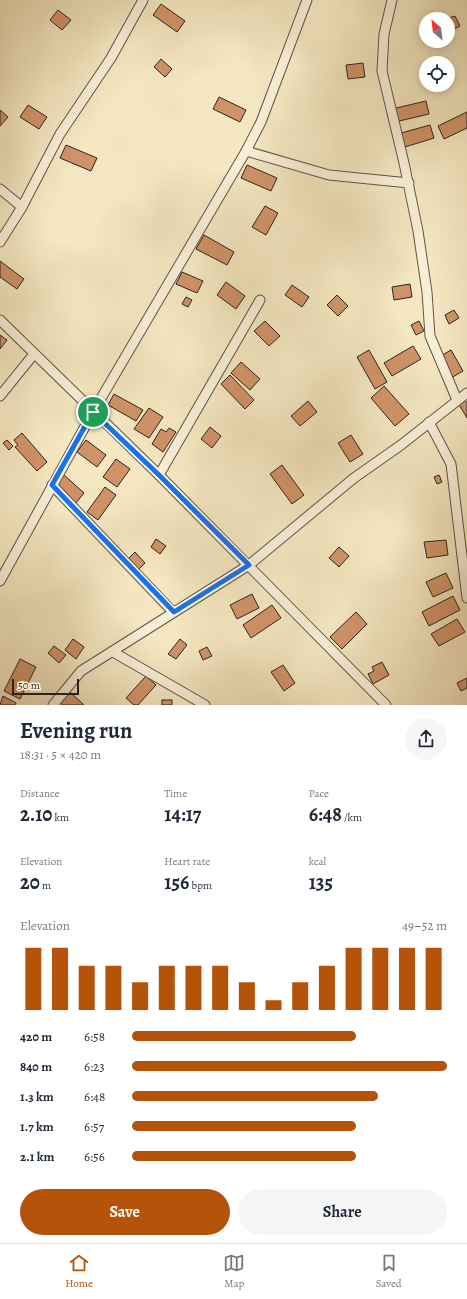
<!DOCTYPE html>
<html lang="en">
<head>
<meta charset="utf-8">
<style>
	:root { --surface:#fff; --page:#f6f6f7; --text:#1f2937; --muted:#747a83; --line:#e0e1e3; --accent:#b45309 }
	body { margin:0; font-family:Alegreya,serif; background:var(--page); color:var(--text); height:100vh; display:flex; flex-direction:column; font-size:15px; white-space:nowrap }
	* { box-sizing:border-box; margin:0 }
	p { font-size:13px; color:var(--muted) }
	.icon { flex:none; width:22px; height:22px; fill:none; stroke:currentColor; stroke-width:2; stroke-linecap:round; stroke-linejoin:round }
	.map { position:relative; height:705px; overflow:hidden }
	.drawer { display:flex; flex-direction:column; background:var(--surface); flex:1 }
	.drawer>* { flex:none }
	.needle { width:26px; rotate:332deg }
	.controls { position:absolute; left:419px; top:12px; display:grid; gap:8px }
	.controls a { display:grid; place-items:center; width:36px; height:36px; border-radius:50%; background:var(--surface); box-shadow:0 2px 10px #0003; font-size:20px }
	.scale { position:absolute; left:12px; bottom:10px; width:67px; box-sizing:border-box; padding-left:4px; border:2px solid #2f221d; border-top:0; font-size:11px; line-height:14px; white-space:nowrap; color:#2f221d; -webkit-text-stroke:3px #f8efd7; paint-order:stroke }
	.pin { position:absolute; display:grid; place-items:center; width:34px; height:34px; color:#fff; margin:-17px; border:2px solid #fff; border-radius:50%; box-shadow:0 1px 4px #0007 }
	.round { display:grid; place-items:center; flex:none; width:42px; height:42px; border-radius:21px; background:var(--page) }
	.headline { display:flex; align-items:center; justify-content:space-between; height:68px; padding:0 20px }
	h1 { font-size:22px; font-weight:700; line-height:30px }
	.stats { display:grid; grid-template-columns:repeat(3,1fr); gap:6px; height:68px; padding:4px 20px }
	.stats div { display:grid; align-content:center }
	.stats b { font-size:20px; font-weight:700 }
	.stats small { font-size:11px; font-weight:400 }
	.stats p { font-size:11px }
	.chart { height:112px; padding:8px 20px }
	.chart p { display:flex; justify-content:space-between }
	.chart svg { width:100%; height:72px; margin-top:4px; stroke:var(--accent); stroke-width:6 }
	.primary-button { display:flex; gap:8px; margin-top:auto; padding:8px 20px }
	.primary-button a { flex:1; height:46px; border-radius:24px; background:var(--accent); color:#fff; font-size:16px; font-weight:700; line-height:46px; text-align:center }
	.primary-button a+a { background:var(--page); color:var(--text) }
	ul { padding:0 20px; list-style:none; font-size:13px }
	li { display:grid; grid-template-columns:64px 48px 1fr; align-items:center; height:30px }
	li i { height:10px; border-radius:5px; background:var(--accent) }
	.tabs { display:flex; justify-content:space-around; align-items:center; height:56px; border-top:1px solid var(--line); background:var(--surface); font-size:11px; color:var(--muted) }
	.tabs a { display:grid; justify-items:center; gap:2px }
	.tabs .selected { color:var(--accent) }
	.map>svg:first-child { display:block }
	.building { fill:#d09368; stroke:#2f221d }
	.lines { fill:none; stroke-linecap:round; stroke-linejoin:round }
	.minor-casing { stroke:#605346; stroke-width:11 }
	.minor { stroke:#f8efd7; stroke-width:9 }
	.route-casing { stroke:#fff; stroke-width:8 }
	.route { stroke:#1a73e8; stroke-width:5 }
</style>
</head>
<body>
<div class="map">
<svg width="467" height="705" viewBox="0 0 467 705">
	<rect width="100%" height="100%" fill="#f4e7c1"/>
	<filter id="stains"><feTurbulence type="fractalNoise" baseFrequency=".005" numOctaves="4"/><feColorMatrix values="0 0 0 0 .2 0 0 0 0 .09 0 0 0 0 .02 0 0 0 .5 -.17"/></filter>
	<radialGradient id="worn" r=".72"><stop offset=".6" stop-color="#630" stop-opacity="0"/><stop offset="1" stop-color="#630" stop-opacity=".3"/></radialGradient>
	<g class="building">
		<path d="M161 4 185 21 177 32 153 15Z"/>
		<path d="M58 10 71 20 62 30 50 20Z"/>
		<path d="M455 16 460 26 454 29 449 18Z"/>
		<path d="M161 59 172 69 165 77 154 67Z"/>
		<path d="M363 63 365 77 348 79 346 65Z"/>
		<path d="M426 65V81L425 82 421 66Z"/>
		<path d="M219 97 246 110 240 122 213 109Z"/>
		<path d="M426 101 429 114 395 122 392 109Z"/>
		<path d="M28 105 47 117 39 129 20 117Z"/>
		<path d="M0 110 8 117 0 126Z"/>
		<path d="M467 112V128L444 139 438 126Z"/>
		<path d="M430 125 434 138 405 147 401 133Z"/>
		<path d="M66 145 97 158 91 171 60 158Z"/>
		<path d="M247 165 277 178 271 191 241 178Z"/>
		<path d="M265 206 278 213 266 235 252 227Z"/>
		<path d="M204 235 234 252 227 265 196 249Z"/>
		<path d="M0 261 24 279 17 289 0 277Z"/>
		<path d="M182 272 203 281 197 293 176 284Z"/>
		<path d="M226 282 245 296 236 309 217 295Z"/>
		<path d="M410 284 412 297 394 300 392 287Z"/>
		<path d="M292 285 309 297 302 307 285 295Z"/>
		<path d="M337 295 348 306 338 316 327 305Z"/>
		<path d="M186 297 192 300 188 307 182 304Z"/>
		<path d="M454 310 459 318 449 324 445 315Z"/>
		<path d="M265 321 280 336 269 346 254 331Z"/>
		<path d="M419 321 424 331 416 335 411 325Z"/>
		<path d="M0 335 7 340 0 349Z"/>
		<path d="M413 346 421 359 392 376 384 363Z"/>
		<path d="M369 350 387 382 375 389 357 357Z"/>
		<path d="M451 350 463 371 451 378 439 357Z"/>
		<path d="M241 362 260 379 250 390 231 373Z"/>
		<path d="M230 375 254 400 245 409 221 384Z"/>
		<path d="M384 386 409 414 395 426 371 398Z"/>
		<path d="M114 394 143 410 136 421 108 405Z"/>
		<path d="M464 399 467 403V418L458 403Z"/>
		<path d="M308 401 317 412 300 426 291 416Z"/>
		<path d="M149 408 163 417 149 438 134 429Z"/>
		<path d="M210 427 221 436 212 448 201 439Z"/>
		<path d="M169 428 176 432 163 452 152 444 161 429 166 432Z"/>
		<path d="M22 433 47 462 37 471 15 447 18 445 14 440Z"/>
		<path d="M351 435 363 454 350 462 338 443Z"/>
		<path d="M7 440 13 446 9 450 3 443Z"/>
		<path d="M86 440 106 455 97 467 77 452Z"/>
		<path d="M116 459 130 469 117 487 103 477Z"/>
		<path d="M282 465 304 495 292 504 270 474Z"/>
		<path d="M64 475 84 493 75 504 54 486Z"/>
		<path d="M439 475 442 482 437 484 434 477Z"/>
		<path d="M105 487 116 495 98 520 87 512Z"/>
		<path d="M156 539 166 546 160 554 151 547Z"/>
		<path d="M446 540 448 555 427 558 424 542Z"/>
		<path d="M339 547 349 556 339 567 329 558Z"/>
		<path d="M135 552 145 563 138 570 128 559Z"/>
		<path d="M446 573 453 588 433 597 426 582Z"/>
		<path d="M252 594 259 608 237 619 230 605Z"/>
		<path d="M453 596 460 610 429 626 422 612Z"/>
		<path d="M272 605 281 618 251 638 243 625Z"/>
		<path d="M356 612 367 624 342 649 330 637Z"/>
		<path d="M457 619 465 632 439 646 431 634Z"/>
		<path d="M73 639 84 647 76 659 65 650Z"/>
		<path d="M180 639 187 645 176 659 168 654Z"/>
		<path d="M54 646 66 655 59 663 48 653Z"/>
		<path d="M207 647 212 656 203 660 199 651Z"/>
		<path d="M20 659 36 667 20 699 4 691Z"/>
		<path d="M382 662 389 675 373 684 368 674 374 671 372 667Z"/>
		<path d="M283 665 295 683 284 691 271 672Z"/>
		<path d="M146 676 156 685 138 705H134L126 698Z"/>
		<path d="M467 678V688L461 691 457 683Z"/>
		<path d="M70 692 84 705H63L60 703Z"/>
		<path d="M3 696 16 703 15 705H0Z"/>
		<rect x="162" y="700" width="10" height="5"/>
	</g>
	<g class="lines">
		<defs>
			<g id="minor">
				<path d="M392 0 384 34 382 71 404 163 418 231 427 292 430 336 457 400"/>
				<path d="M246 151 329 175 409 183"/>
				<path d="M0 189 22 207"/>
				<path d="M0 242 22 207 60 134 111 58 143 0"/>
				<path d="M0 320 159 475 386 705"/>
				<path d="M0 396 34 354"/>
				<path d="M429 422 451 464 467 598"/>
				<path d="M159 475 260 300"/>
				<path d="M52 485 173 612"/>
				<path d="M0 581 93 412 246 151 261 122 307 0"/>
				<path d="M113 652 205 705"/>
				<path d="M53 705 81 671 249 565 354 478 401 445 467 393"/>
			</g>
		</defs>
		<use href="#minor" class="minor-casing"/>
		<use href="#minor" class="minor"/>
	</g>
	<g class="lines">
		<defs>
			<path id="route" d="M93 412 159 475 249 565 174 612 52 485Z"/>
		</defs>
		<use href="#route" class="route-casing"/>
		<use href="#route" class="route"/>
	</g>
	<rect width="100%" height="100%" filter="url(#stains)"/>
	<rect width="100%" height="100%" fill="url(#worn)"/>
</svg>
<div class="controls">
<a><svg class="needle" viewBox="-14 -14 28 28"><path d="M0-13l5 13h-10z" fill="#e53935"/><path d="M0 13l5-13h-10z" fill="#747a83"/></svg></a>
<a><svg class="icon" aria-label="locate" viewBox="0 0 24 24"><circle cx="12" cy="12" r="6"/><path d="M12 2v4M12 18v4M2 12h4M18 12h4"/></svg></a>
</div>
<div class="scale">50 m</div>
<div class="pin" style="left:93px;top:412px;background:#1e9e55"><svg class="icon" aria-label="arrive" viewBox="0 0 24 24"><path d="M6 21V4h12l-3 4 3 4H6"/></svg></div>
</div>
<section class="drawer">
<div class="headline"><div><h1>Evening run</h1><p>18:31 · 5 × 420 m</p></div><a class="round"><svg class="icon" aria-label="share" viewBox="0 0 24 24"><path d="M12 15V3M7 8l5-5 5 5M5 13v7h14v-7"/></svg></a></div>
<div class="stats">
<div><p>Distance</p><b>2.10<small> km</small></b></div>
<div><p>Time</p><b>14:17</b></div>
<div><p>Pace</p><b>6:48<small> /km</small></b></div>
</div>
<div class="stats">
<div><p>Elevation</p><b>20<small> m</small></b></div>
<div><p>Heart rate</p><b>156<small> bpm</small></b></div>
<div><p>kcal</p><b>135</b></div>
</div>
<div class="chart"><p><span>Elevation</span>49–52 m</p>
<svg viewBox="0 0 160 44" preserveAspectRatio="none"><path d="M5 44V6M15 44V6M25 44V17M35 44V17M45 44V27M55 44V17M65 44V17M75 44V17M85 44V27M95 44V38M105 44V27M115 44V17M125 44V6M135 44V6M145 44V6M155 44V6"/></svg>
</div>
<ul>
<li><b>420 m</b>6:58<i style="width:71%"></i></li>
<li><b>840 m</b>6:23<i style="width:100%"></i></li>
<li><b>1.3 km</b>6:48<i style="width:78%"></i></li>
<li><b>1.7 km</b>6:57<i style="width:71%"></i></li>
<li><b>2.1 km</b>6:56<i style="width:71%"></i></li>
</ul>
<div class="primary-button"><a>Save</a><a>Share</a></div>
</section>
<nav class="tabs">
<a class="selected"><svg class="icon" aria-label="home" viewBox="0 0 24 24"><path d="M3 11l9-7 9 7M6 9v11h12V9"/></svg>Home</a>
<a><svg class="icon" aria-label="map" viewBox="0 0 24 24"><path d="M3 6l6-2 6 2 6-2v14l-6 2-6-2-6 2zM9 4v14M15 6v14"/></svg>Map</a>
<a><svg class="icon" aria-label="saved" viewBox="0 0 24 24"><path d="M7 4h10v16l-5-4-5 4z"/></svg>Saved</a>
</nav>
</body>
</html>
